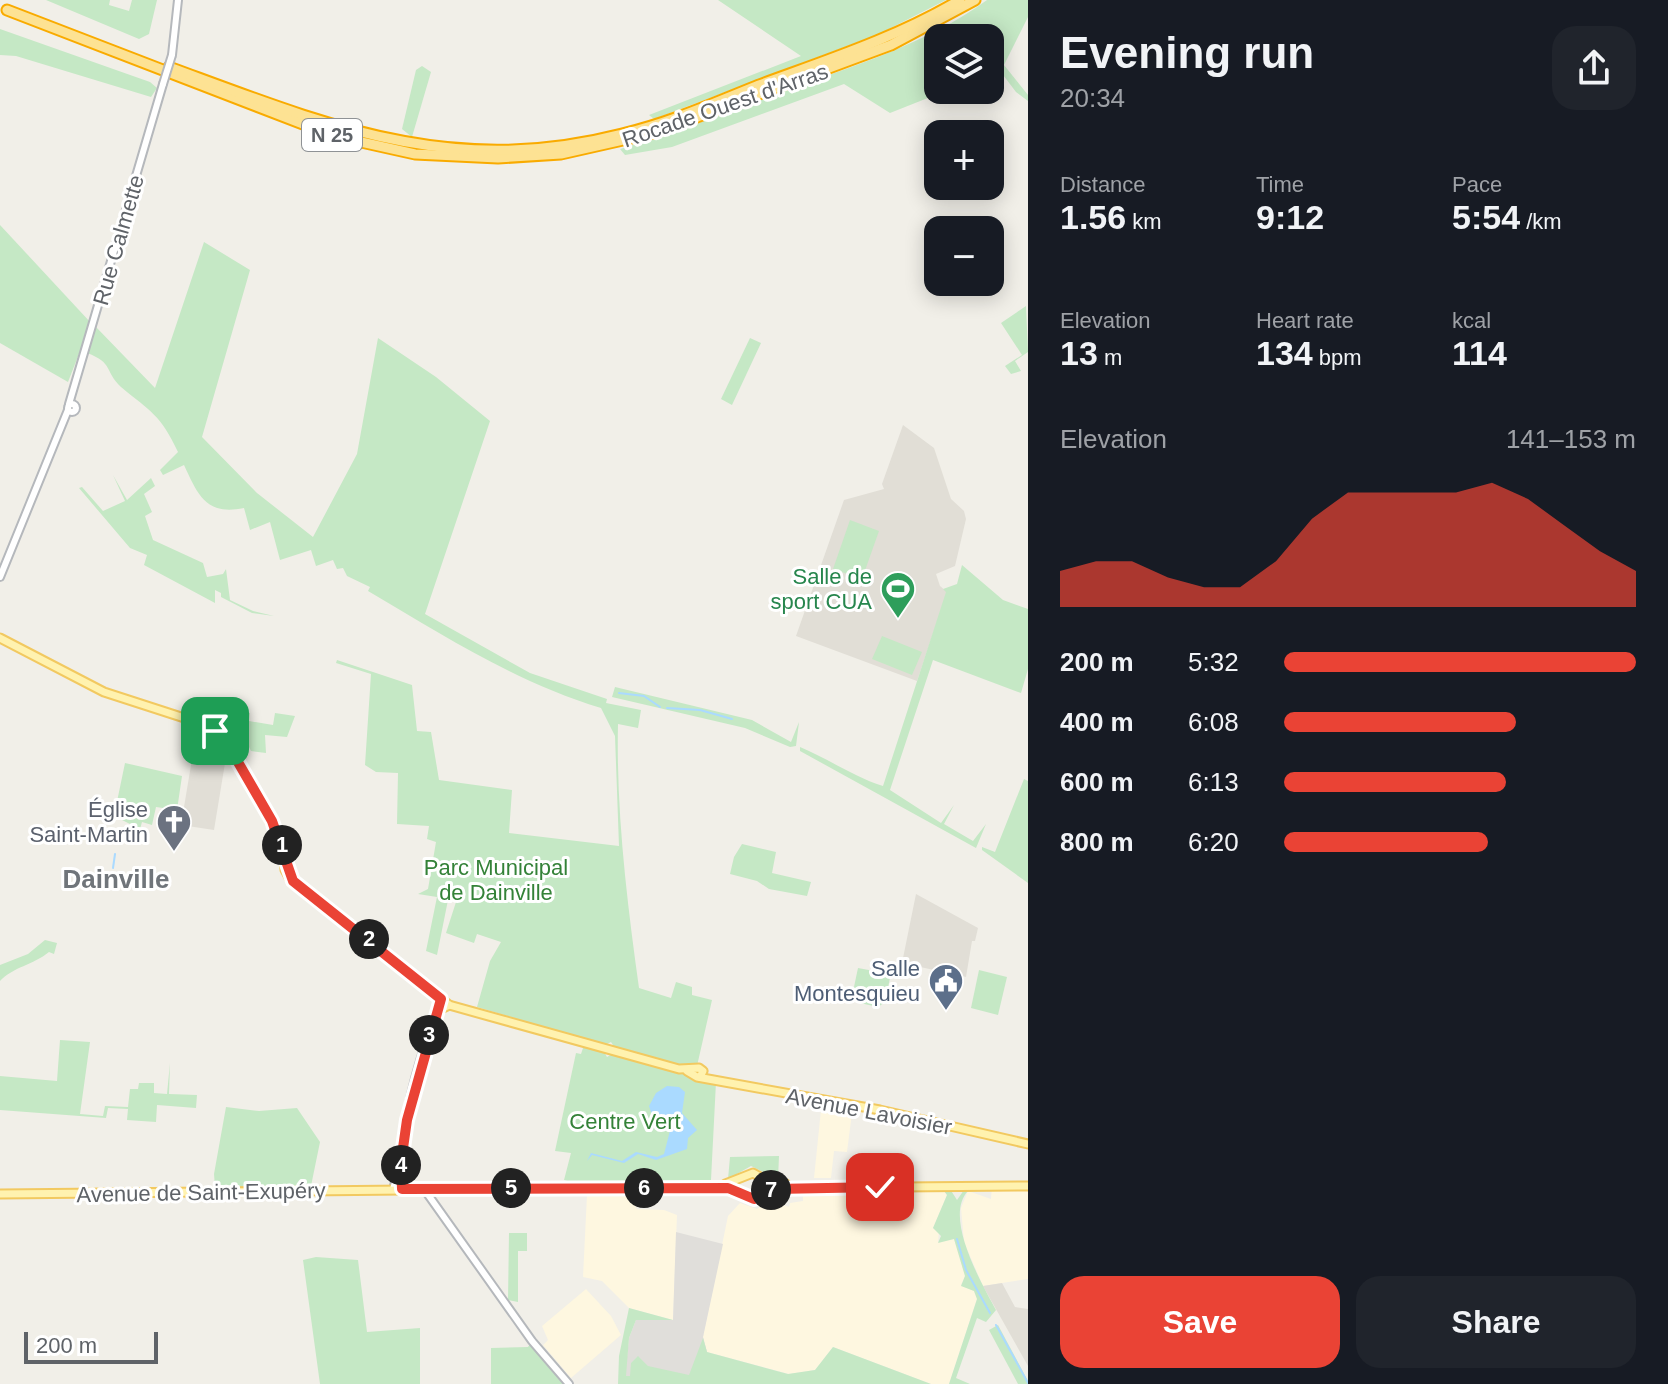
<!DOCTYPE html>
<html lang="en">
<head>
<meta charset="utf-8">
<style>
	:root { --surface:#171b24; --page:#20242c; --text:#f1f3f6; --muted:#9ea1a6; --accent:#ea4335 }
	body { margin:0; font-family:Arial,sans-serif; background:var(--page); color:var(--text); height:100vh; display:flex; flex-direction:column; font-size:30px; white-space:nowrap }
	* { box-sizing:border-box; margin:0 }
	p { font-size:26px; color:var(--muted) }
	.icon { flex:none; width:44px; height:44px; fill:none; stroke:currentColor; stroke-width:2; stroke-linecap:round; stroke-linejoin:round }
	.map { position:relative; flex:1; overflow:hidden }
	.side { display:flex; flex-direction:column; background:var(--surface); width:640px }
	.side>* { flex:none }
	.tools { position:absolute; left:924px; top:24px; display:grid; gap:16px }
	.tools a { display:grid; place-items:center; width:80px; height:80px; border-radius:16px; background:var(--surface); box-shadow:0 4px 20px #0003; font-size:40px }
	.scale { position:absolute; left:24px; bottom:20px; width:134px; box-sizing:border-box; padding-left:8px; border:4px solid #5f6368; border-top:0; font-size:22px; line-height:28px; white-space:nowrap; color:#5f6368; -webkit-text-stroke:6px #fff; paint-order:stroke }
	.pin { position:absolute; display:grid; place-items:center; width:68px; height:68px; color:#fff; margin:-34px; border-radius:16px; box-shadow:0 4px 12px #0006 }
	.km { position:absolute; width:40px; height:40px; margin:-20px; border-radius:50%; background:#222; color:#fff; font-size:22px; line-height:40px; text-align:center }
	.round { display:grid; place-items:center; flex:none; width:84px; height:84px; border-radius:24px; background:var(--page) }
	.summary { display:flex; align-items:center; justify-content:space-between; height:136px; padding:0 32px }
	h1 { font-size:44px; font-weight:600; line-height:60px }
	.figures { display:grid; grid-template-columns:repeat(3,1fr); gap:12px; height:136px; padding:8px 32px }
	.figures div { display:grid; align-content:center }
	.figures b { font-size:34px; font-weight:600 }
	.figures small { font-size:22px; font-weight:400 }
	.figures p { font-size:22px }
	.chart { height:224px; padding:16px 32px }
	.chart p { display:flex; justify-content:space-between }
	.chart svg { width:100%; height:144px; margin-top:8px; fill:var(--accent); opacity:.7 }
	.primary-button { display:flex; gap:16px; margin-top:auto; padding:16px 32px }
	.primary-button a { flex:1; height:92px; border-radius:24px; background:var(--accent); color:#fff; font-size:32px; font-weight:600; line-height:92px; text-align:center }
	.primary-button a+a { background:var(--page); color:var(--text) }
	ul { padding:0 32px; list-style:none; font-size:26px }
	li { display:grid; grid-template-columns:128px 96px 1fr; align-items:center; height:60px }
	li i { height:20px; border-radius:10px; background:var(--accent) }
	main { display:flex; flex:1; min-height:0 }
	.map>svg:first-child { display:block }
	.commercial { fill:#fef7e0 }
	.industrial { fill:#e0deda }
	.education { fill:#e1ded6 }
	.green { fill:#c5e8c5 }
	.water { fill:#aadaff }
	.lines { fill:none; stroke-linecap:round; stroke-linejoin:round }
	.stream { stroke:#aadaff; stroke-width:2 }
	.minor-casing { stroke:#b5b8bc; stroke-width:10 }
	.major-casing { stroke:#f2c960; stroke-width:11 }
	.highway-casing { stroke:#f9ab00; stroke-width:13 }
	.minor { stroke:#fff; stroke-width:6 }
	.major { stroke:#fff2af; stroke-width:7 }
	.highway { stroke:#fde293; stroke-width:9 }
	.minor-bridge-casing { stroke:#b5b8bc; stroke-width:10; stroke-linecap:butt }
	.minor-bridge { stroke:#fff; stroke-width:6 }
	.route-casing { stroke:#fff; stroke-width:16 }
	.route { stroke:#ea4335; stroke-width:10 }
	.labels { text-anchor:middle; stroke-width:6; stroke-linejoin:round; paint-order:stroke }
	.shield { fill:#fff; stroke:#8f9295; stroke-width:2 }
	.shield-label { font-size:20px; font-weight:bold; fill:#5f6368 }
	.street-label { font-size:22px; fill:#5f6368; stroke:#fff }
	.leisure-label { font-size:22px; fill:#27864d; stroke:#fff; text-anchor:end }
	.worship-label { font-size:22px; fill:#5b616d; stroke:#fff; text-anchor:end }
	.park-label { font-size:22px; fill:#348238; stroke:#fff }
	.service-label { font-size:22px; fill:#4e5e75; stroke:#fff; text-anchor:end }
	.quarter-label { font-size:26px; font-weight:bold; fill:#70757a; stroke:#fff }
</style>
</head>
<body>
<main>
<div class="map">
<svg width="1028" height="1384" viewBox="0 0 1028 1384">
	<rect width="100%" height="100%" fill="#f1efe8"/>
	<g class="commercial">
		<path d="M822 1100 853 1105 847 1152 834 1151 831 1178H814Z"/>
		<path d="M992 1184H1028V1279L983 1286 964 1242 961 1208 968 1191 991 1199Z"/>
		<path d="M790 1185H941L947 1195 933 1228 939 1231 938 1242 954 1239 965 1276 961 1285 974 1291 977 1299 949 1384H931L833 1347 815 1370 789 1374 707 1352 703 1337 728 1216 740 1203 757 1209 769 1200 789 1207 790 1203 803 1201V1196L790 1192Z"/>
		<path d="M628 1194 637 1209 664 1210 677 1215 673 1320 629 1308 602 1281 583 1277 587 1195Z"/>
		<path d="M586 1289 611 1316 621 1335 571 1378 543 1345 548 1340 542 1326Z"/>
	</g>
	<path class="industrial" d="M676 1232 723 1244 703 1337 707 1352 697 1384 625 1376 629 1338 636 1320H673Z"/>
	<g class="education">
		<path d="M903 425 934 448 951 499 964 511 966 519 955 566 936 574 940 586 947 592 917 681 796 636 844 500 884 489 882 484Z"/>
		<path d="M211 735 227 751 214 830 181 825 193 753Z"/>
		<path d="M916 894 978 928 975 941H972L966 977 902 963Z"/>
		<path d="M1002 1283 1015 1307 1028 1309V1366L983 1286Z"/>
	</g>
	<g class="green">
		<path d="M46 0H110L109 5 129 11 132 0H157L149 34 139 39Z"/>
		<path d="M718 0H946L879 34 654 119 649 115 801 56Z"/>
		<path d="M987 0H1028V17L1004 65 1028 95V101L1016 92 997 67 990 71V38H938V90H948L890 113 844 84 672 147 625 155 620 149C675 134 727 112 781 92 850 67 927 44 987 0Z"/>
		<path d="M0 29 150 82 157 88 151 97 16 56 0 55Z"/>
		<path d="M422 66 431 72 412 137 402 129 416 70Z"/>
		<path d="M0 225 91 323 68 382 0 343Z"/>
		<path d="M204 242 250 270 202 437 257 493 313 537 357 454 378 338 436 377 490 421 425 614 530 673 607 699 606 703 641 710 638 728 618 724C616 812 627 901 639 988L671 998 676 982 692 987V995L712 1000 697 1066H680L615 1048 611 1042 605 1045 477 1007 490 961 501 942 477 934 474 943 446 933 456 902 448 900 437 955 426 951 437 897 418 894 428 889 436 842 427 839 429 826 397 824 398 773 376 772 365 765 371 674 336 663 337 660 412 685 417 731 431 732 439 780 512 790 509 833 619 846 615 736 601 708C516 682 444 636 368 591L370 587 347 576 343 568 337 569 333 560 316 566 311 550 280 560 270 522 250 530 244 508C206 516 198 495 184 465L163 475 160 470 178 452C160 414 151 412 121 387 104 371 114 363 87 353L96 327 155 388Z"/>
		<path d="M1026 306 1028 352 1015 361 1021 371 1011 374 1005 366 1022 355 1001 323Z"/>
		<path d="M750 338 761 343 732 405 721 399Z"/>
		<path d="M113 475 127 500 151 478 155 486 144 494 152 512 145 516 153 540 203 563 207 577 223 574 226 569 230 600 253 611 274 616 252 613 221 597V593L215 590V603L144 565 147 555 130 548 79 488 82 487 103 511 125 501Z"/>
		<path d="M850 520 879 531 862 579 833 569Z"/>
		<path d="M962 565 1003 600 1028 609V669L1021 693 933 660 890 790 941 823 954 805 944 824 973 841 986 824 976 848 800 751V747C829 759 854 777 883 786L946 592 943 589 957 584Z"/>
		<path d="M882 636 922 652 912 675 872 659Z"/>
		<path d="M615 687 752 720 791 742 799 722 796 746 790 747 745 728 612 697Z"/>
		<path d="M235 711 250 713 249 721 273 725 275 713 295 716 287 737 265 735 266 753 251 751 241 731 225 729H233Z"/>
		<path d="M125 763 182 776 177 810 156 807 152 825 142 822 140 829 114 816Z"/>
		<path d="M1024 779 1028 781V883L982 850V847L995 852Z"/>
		<path d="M742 844 776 852 772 873 811 882 807 896 769 889 757 881 730 874 734 857Z"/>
		<path d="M45 940 57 943 54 954 49 952C33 965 13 967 0 981V965L28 954Z"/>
		<path d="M858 968 885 973 890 978 885 1002 878 1007 851 1001Z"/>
		<path d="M979 970 1007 977 998 1015 971 1008Z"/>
		<path d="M60 1040 90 1042 80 1114 103 1116 105 1106 128 1107 130 1089H138L139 1083H154V1093L167 1094 170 1063 169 1094 197 1095 196 1108 157 1105 156 1122 127 1120 128 1109 108 1108 106 1118 0 1110V1076L57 1081Z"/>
		<path d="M584 1045 603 1050 607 1057 614 1053 716 1082 711 1180 574 1183 564 1180 571 1153 555 1151 576 1053 581 1054Z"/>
		<path d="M226 1107 259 1111 297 1108 320 1142 311 1186 215 1187 214 1174Z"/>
		<path d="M779 1156 778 1179 751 1166 728 1179 730 1157Z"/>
		<path d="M941 1187 950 1189 957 1200 964 1190 968 1191C943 1217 982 1284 996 1310L986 1322 977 1318 956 1378 970 1384H949L977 1299 974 1291 961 1286 965 1276 954 1239 938 1243 941 1236 933 1228 947 1195Z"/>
		<path d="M509 1233H527V1251H518V1302L508 1300Z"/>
		<path d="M316 1257 358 1260 367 1332 420 1328V1384H320L303 1260Z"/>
		<path d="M629 1308 673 1320H636L629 1338 626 1376H630L631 1363 638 1356 648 1366 689 1375 703 1338 707 1352 788 1374 815 1370 833 1347 931 1384H618L619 1356Z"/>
		<path d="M998 1325 1028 1381V1384H1018L989 1330Z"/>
		<path d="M532 1341 569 1384H491V1348L528 1347Z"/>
	</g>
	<path class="water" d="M667 1086 679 1087 685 1092 682 1113 697 1130 688 1138 687 1149 656 1160 638 1154 624 1163 592 1155 587 1161 591 1153 622 1161 636 1152 657 1157 664 1154 672 1123 666 1117 652 1115 649 1106 656 1093Z"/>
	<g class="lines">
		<g class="stream">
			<path d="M619 693 644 696 660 707"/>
			<path d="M667 708 700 710 732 719"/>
			<path d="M113 868 115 854"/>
			<path d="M957 1239 966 1270 990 1313"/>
			<path d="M996 1325 1028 1383"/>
		</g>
		<defs>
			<g id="minor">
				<path d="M172 55 178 0"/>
				<circle cx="72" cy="408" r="4"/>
				<path d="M69 404 163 84"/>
				<path d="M0 577 68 410"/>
				<path d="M393 1189 400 1165"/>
				<path d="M402 1189C397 1129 418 1061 439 1005"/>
				<path d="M424 1189 532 1341 569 1384"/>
			</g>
			<g id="major">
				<path d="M0 638 104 692 209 726 225 743 248 779 284 850"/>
				<path d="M283 846 285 870 292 883 336 913 449 1005 679 1069 699 1068 703 1071 700 1077"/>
				<path d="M441 999 438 1003 441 1009 449 1005"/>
				<path d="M687 1071 697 1077 880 1110 1028 1144"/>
				<path d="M725 1184 753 1173 771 1183 786 1184"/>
				<path d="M402 1189 728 1188 754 1199 784 1188 1028 1186"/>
				<path d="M0 1194 406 1190"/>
			</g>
			<g id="highway">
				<path d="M7 10 334 136 415 154 498 158 561 154 654 133 891 45 975 0"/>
				<path d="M169 67C327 125 450 178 622 134 669 123 714 103 759 85 827 60 898 37 960 0"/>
			</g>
		</defs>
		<use href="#minor" class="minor-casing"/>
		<use href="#major" class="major-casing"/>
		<use href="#highway" class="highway-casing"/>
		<use href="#minor" class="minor"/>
		<use href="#major" class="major"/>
		<use href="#highway" class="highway"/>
		<defs>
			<path id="minor-bridge" d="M163 84 172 55"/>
		</defs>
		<use href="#minor-bridge" class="minor-bridge-casing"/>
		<use href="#minor-bridge" class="minor-bridge"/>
	</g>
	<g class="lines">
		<defs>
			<path id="route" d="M215 731 231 750 272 821 293 881 441 999 407 1120 401 1162 402 1189 728 1188 754 1199 775 1189 880 1187"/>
		</defs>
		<use href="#route" class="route-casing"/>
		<use href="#route" class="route"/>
	</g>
	<defs>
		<symbol id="stadium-pin" viewBox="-11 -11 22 30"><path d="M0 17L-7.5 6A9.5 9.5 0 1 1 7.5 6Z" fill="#2e9e5b" stroke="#fff"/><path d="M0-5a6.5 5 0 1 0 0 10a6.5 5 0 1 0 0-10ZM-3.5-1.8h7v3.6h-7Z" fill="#fff"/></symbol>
		<symbol id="church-pin" viewBox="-11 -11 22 30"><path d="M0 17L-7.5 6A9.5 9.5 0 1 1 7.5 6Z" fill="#6b7280" stroke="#fff"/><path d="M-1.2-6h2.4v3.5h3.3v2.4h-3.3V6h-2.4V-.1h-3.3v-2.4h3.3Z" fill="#fff"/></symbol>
		<symbol id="civic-pin" viewBox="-11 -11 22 30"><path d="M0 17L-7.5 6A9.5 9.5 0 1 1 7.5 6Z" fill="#5c6f8a" stroke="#fff"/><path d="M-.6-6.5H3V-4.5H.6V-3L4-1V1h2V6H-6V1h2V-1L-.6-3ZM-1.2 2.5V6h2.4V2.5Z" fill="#fff"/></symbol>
	</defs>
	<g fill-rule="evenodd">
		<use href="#stadium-pin" x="878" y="569" width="40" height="54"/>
		<use href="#church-pin" x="154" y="802" width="40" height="54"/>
		<use href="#civic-pin" x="926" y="961" width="40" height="54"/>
	</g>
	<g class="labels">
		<rect class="shield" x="302" y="119" width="60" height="32" rx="6"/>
		<g class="shield-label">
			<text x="332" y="142">N 25</text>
		</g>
		<g class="street-label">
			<text transform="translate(725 105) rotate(-19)" y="8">Rocade Ouest d'Arras</text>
			<text transform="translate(118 240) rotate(-74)" y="8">Rue Calmette</text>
			<text transform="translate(869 1111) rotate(11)" y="8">Avenue Lavoisier</text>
			<text transform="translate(201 1192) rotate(-1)" y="8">Avenue de Saint-Exupéry</text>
		</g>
		<g class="leisure-label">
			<text x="872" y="584">Salle de<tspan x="872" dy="25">sport CUA</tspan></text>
		</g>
		<g class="worship-label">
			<text x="148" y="817">Église<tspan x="148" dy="25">Saint-Martin</tspan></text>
		</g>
		<g class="park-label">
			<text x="496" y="875">Parc Municipal<tspan x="496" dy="25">de Dainville</tspan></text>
			<text x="625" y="1129">Centre Vert</text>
		</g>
		<g class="service-label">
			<text x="920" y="976">Salle<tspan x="920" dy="25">Montesquieu</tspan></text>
		</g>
		<g class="quarter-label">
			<text x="116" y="888">Dainville</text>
		</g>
	</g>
</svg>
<div class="tools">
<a><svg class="icon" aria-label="layers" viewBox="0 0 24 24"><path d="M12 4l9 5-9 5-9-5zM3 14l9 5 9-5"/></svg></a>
<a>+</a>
<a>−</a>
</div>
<div class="scale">200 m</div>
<div class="pin" style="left:215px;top:731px;background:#1e9e55"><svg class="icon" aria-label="arrive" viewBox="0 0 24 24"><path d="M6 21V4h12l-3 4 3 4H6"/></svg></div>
<div class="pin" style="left:880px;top:1187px;background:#d93025"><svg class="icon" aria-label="check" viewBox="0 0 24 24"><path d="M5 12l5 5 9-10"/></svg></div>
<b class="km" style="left:282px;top:845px">1</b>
<b class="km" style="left:369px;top:939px">2</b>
<b class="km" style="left:429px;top:1035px">3</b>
<b class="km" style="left:401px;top:1165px">4</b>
<b class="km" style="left:511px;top:1188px">5</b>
<b class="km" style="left:644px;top:1188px">6</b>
<b class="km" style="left:771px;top:1190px">7</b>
</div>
<section class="side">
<div class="summary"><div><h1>Evening run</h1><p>20:34</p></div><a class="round"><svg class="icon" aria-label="share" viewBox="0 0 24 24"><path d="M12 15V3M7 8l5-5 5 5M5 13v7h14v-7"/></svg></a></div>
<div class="figures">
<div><p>Distance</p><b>1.56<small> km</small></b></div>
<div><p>Time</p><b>9:12</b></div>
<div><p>Pace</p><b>5:54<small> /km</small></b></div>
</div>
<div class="figures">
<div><p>Elevation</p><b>13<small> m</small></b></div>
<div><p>Heart rate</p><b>134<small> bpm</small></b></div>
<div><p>kcal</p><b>114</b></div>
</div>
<div class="chart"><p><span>Elevation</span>141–153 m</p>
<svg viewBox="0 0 160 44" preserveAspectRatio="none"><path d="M0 44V33L10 30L20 30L30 35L40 38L50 38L60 30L70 17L80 9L90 9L100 9L110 9L120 6L130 11L140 19L150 27L160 33V44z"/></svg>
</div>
<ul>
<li><b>200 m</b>5:32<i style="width:100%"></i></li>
<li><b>400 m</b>6:08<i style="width:66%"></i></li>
<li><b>600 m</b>6:13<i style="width:63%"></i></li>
<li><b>800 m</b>6:20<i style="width:58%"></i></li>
</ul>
<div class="primary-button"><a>Save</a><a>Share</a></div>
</section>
</main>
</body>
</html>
